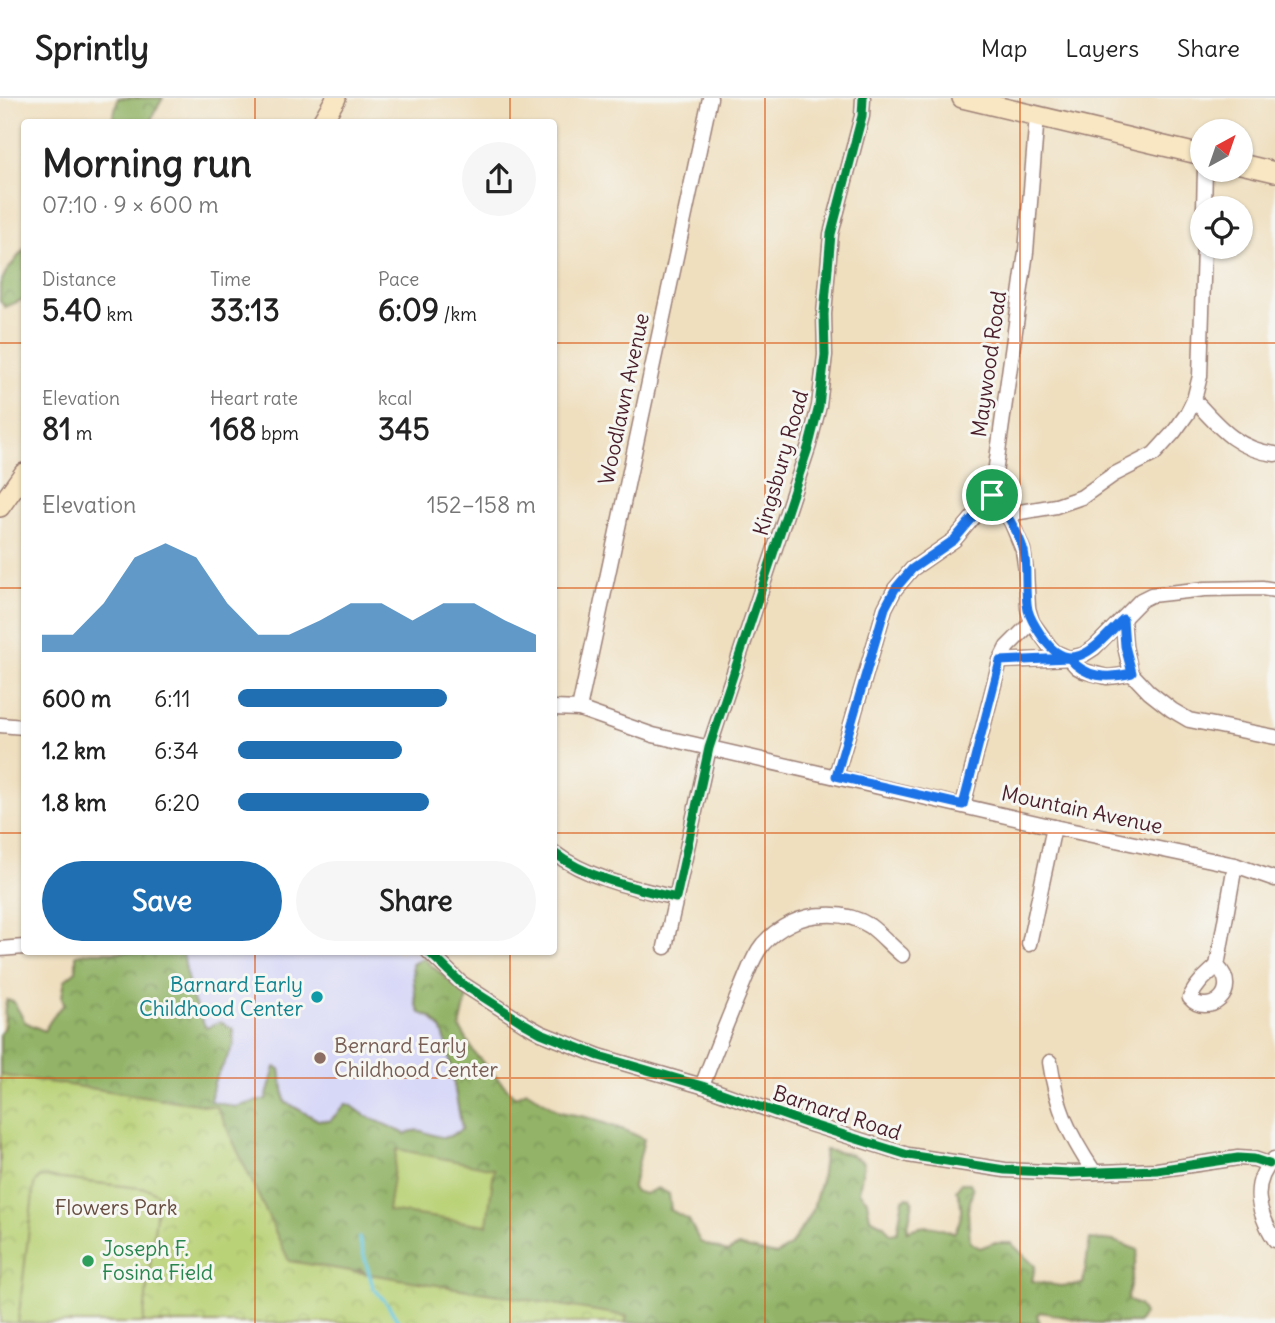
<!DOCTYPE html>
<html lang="en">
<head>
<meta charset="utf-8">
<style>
	:root { --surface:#fff; --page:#f6f6f6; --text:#222; --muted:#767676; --line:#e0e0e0; --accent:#1f6fb2 }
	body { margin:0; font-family:Delius,sans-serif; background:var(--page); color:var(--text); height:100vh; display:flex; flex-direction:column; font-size:26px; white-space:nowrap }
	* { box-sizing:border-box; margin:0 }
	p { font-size:23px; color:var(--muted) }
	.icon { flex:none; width:38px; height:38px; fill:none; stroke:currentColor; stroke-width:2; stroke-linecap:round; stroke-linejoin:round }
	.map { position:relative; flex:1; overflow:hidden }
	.panel { position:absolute; left:21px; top:21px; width:536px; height:836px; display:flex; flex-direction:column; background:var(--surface); border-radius:7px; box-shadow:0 2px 5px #0004 }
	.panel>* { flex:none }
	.needle { width:46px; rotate:40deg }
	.buttons { position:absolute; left:1190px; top:21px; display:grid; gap:14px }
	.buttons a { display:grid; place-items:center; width:63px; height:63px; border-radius:50%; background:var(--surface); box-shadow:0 2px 5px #0004; font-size:35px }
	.pin { position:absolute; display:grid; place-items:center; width:60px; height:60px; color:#fff; margin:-30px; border:4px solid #fff; border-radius:50%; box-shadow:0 2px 7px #0007 }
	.round { display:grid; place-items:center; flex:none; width:74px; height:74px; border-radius:37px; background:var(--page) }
	.summary { display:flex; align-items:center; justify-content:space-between; height:119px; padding:0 21px }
	h1 { font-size:38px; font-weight:700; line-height:52px }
	.metrics { display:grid; grid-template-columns:repeat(3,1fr); gap:10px; height:119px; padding:7px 21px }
	.metrics div { display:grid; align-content:center }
	.metrics b { font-size:30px; font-weight:700 }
	.metrics small { font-size:19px; font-weight:400 }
	.metrics p { font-size:19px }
	.chart { height:196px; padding:14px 21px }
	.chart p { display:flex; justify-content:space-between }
	.chart svg { width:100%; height:126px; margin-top:7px; fill:var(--accent); opacity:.7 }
	.action { display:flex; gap:14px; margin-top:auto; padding:14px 21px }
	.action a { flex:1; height:80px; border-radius:42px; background:var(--accent); color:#fff; font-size:28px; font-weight:700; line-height:80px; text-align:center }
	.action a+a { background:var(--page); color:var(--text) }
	ul { padding:0 21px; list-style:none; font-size:23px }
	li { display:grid; grid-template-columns:112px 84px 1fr; align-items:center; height:52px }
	li i { height:18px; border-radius:9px; background:var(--accent) }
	header { display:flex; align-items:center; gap:42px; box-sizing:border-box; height:98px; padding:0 35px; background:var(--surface); border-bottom:2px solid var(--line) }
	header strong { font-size:33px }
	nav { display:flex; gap:38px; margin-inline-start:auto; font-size:24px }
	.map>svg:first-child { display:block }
	.built { fill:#d7d7f8 }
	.forest { fill:url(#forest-crowns); stroke:#6e6a4a; stroke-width:2 }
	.park { fill:url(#park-crowns); stroke:#827851; stroke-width:2 }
	.garden { fill:#bad277; stroke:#827851; stroke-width:2 }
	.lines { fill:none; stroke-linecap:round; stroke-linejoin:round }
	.stream { stroke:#61c6df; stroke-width:3.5 }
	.street-casing { stroke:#9c7f75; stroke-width:17 }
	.secondary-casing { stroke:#9c7f75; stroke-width:22 }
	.street { stroke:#fff; stroke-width:14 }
	.secondary { stroke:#f9e7c3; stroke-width:19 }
	.cycleway-casing { stroke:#f6f6f2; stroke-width:13 }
	.cycleway { stroke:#00873e; stroke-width:9 }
	.route-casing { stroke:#fff; stroke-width:14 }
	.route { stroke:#1a73e8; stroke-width:9 }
	.grid { fill:none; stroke:#d8530f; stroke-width:2; stroke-opacity:0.55 }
	.culture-dot { fill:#0f9aa8; stroke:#f6f6f2; stroke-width:2.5 }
	.education-dot { fill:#8d6e63; stroke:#f6f6f2; stroke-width:2.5 }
	.leisure-dot { fill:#2e9e5b; stroke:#f6f6f2; stroke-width:2.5 }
	.labels { text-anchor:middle; stroke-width:6; stroke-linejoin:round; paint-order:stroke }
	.street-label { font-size:21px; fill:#4a1f2b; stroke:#f6f6f2 }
	.culture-label { font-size:21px; fill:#0d838f; stroke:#f6f6f2; text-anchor:end }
	.education-label { font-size:21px; fill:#785e54; stroke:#f6f6f2; text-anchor:start }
	.park-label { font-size:21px; fill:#664c3e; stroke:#f6f6f2 }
	.leisure-label { font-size:21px; fill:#27864d; stroke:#f6f6f2; text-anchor:start }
</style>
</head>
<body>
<header>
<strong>Sprintly</strong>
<nav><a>Map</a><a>Layers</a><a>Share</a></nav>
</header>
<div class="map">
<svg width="1275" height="1225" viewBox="0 0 1275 1225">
	<defs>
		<pattern id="forest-crowns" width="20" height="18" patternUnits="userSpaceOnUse" patternTransform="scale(1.75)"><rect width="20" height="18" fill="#93b468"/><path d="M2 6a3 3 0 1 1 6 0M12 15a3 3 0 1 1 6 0" fill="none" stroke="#7a9256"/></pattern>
		<pattern id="park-crowns" width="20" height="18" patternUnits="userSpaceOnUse" patternTransform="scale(1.75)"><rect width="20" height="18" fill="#bad277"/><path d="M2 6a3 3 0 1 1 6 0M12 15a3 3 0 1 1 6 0" fill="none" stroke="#a1b467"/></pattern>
	</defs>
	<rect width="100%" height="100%" fill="#f6f6f2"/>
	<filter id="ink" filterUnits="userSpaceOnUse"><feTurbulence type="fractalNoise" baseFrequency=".0143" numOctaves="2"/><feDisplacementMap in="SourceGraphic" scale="14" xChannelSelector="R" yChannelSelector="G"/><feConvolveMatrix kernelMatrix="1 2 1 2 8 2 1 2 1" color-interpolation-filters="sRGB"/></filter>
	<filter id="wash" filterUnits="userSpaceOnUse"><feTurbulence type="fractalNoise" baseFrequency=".00686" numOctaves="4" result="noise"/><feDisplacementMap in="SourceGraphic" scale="28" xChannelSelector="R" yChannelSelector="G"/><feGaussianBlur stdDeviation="1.57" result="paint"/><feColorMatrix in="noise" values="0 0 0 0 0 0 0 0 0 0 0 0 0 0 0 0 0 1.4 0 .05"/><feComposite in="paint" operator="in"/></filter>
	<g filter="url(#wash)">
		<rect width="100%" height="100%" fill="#efdfbf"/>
		<path class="built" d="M171 854H415L431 867 451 936 462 1031 449 1039 303 1027 210 1003Z"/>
		<g class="forest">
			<path d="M118 0H163L153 17 151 24H112Z"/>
			<path d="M24 151V201L5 209 0 203V186L6 174Z"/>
			<path d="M91 854H183L190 896 206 930 221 924 233 931 234 947 214 984 210 1003 235 1009 266 1001 275 969 280 971 285 1004 318 1022 330 1023 346 1006 352 1008 366 1018 406 1036C421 1026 429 1040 446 1039 452 1038 457 1034 462 1031L447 948 442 932 431 919 420 915 416 906 412 866 423 860 467 898 460 930 476 957 515 999 527 993 560 1014 586 1019 627 1033 644 1041 633 1088 634 1093 645 1096 658 1090 669 1096 671 1112 689 1122 700 1144 727 1154 738 1148 776 1157 790 1148 812 1114 821 1082 825 1052 849 1056 864 1064 859 1094 867 1102 870 1120 884 1127 891 1136 897 1135 903 1101 907 1099 911 1100 913 1103 907 1133C926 1125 935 1128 954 1135 962 1124 964 1104 956 1092L961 1085H970L973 1091 968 1112 970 1144 980 1150 993 1145H1011L1035 1168 1032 1183 1060 1188 1083 1186 1090 1141 1114 1143 1138 1152 1127 1202 1139 1207 1144 1216 1138 1225H1095L1040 1214 1037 1217 1040 1225H418L360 1171 355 1177 0 1113V936C9 924 1 914 7 902L14 904 25 924 44 933 56 914 64 907 62 898 65 882 76 873V857Z"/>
		</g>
		<path class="park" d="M0 977 217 1009 289 1163 627 1218 625 1225H0Z"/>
		<g class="garden">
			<path d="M397 1051 494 1071 487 1127 388 1113Z"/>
			<path d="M44 1079 149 1091 157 1096 158 1101 143 1225H18L34 1087 39 1080Z"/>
		</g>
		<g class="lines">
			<path class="stream" d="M359 1140 373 1189 388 1207 399 1225"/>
		</g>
	</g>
	<g filter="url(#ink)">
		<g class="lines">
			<defs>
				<g id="street">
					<path d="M1204 110 1205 72"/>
					<path d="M1194 302C1218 328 1237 352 1275 356"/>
					<path d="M992 397 1004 414H1020L1056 408 1082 399 1113 377 1154 356 1174 334 1187 316 1194 302 1200 278 1204 149"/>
					<path d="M1004 414 1011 423 1023 452 1026 473 1028 510 1032 524 1050 549 1055 554 1069 560 1077 569 1084 573 1107 579 1117 578 1131 575 1149 594 1172 612 1189 622 1275 639"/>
					<path d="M1123 521 1125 548 1131 575"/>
					<path d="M1000 563 1069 560 1083 557 1094 550 1141 502 1151 497 1205 491 1262 490 1275 492"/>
					<path d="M553 610 579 611 653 637 1054 729 1235 767 1275 781"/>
					<path d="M579 611 710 0"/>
					<path d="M0 627 24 629"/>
					<path d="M836 678 885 510 895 491 912 471 954 442 992 397 1026 154 1037 17"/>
					<path d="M963 707 1000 563 1007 549 1032 524"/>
					<path d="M553 754C587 780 634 790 676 800L709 650 809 347 819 308 825 257 824 216 831 136 862 18 863 0"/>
					<path d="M1029 846 1054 729"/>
					<path d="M665 849 676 800"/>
					<path d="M0 851 24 849"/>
					<path d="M429 854 461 885 525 926 541 935 599 958 702 988 806 1025 908 1057 1005 1072 1071 1075 1157 1072 1238 1060 1254 1061 1269 1066"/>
					<path d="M1217 868C1243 894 1207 920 1190 900 1196 886 1206 878 1217 868Z"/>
					<path d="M1217 868 1235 767"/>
					<path d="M1050 964C1057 1011 1068 1035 1094 1074"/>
					<path d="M702 988C715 954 728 921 742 888 748 874 753 858 763 846 778 829 802 817 824 817 840 816 856 819 870 828 881 836 891 848 902 857"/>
					<path d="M1274 1061C1249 1086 1258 1115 1275 1142"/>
				</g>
				<g id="secondary">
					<path d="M962 0 1202 57"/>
					<path d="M322 24 336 0"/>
					<path d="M1241 66 1275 74"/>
					<path d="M0 409 24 375"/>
				</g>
			</defs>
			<use href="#street" class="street-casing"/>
			<use href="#secondary" class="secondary-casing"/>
			<use href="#street" class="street"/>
			<use href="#secondary" class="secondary"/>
			<defs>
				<g id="cycleway">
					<path d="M553 754C587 780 634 790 676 800L709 650 809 347 819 308 825 257 824 216 831 136 862 18 863 0"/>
					<path d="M429 854 461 885 525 926 541 935 599 958 702 988 806 1025 908 1057 1005 1072 1071 1075 1157 1072 1238 1060 1254 1061 1269 1066"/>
				</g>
			</defs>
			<use href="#cycleway" class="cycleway-casing"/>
			<use href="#cycleway" class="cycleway"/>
		</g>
	</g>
	<g class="lines" filter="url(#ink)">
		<defs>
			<path id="route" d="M992 397 954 442 912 471 895 491 885 510 836 678 963 707 1000 563 1069 560C1086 580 1107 581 1132 575L1125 548 1123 521C1099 545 1072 582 1043 540 1037 531 1031 523 1028 512 1024 493 1028 472 1024 453 1018 432 1005 414 992 397"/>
		</defs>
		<use href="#route" class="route-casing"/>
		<use href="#route" class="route"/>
	</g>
	<path class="grid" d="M255 0V24M510 0V24M765 0V1225M1020 0V1225M0 245H24M553 245H1275M0 490H24M553 490H1275M0 735H24M553 735H1275M255 854V1225M510 854V1225M0 980H1275"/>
	<circle class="culture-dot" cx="317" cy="899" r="7"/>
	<circle class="education-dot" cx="320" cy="960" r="7"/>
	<circle class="leisure-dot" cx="88" cy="1163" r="7"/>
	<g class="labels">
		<g class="street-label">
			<text transform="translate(989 266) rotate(-82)" y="7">Maywood Road</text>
			<text transform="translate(624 301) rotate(-78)" y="7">Woodlawn Avenue</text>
			<text transform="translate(781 365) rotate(-74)" y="7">Kingsbury Road</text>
			<text transform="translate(1082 712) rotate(12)" y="7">Mountain Avenue</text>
			<text transform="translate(837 1015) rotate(18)" y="7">Barnard Road</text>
		</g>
		<g class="culture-label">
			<text x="303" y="894">Barnard Early<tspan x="303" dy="24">Childhood Center</tspan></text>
		</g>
		<g class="education-label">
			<text x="334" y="955">Bernard Early<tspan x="334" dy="24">Childhood Center</tspan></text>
		</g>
		<g class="park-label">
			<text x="116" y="1117">Flowers Park</text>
		</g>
		<g class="leisure-label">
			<text x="102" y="1158">Joseph F.<tspan x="102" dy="24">Fosina Field</tspan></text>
		</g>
	</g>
</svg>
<div class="buttons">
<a><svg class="needle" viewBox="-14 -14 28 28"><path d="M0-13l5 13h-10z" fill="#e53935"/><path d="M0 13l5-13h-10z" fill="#767676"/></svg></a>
<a><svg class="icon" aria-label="locate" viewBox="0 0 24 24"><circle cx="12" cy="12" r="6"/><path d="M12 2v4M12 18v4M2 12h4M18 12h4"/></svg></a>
</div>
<div class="pin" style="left:992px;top:397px;background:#1e9e55"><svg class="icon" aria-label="arrive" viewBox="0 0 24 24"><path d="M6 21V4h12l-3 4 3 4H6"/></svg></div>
<section class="panel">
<div class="summary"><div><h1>Morning run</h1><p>07:10 · 9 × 600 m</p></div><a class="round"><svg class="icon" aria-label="share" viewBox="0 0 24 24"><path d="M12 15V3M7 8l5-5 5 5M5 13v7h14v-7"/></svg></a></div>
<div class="metrics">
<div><p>Distance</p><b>5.40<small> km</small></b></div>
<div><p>Time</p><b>33:13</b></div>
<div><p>Pace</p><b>6:09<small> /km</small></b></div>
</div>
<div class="metrics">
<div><p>Elevation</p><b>81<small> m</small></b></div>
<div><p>Heart rate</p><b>168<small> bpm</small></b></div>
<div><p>kcal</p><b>345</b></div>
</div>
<div class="chart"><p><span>Elevation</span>152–158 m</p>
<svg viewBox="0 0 160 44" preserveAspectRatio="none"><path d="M0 44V38L10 38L20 27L30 11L40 6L50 11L60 27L70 38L80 38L90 33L100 27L110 27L120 33L130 27L140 27L150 33L160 38V44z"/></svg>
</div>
<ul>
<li><b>600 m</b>6:11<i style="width:70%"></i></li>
<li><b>1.2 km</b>6:34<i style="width:55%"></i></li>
<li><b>1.8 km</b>6:20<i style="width:64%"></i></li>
</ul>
<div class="action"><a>Save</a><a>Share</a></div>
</section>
</div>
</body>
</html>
